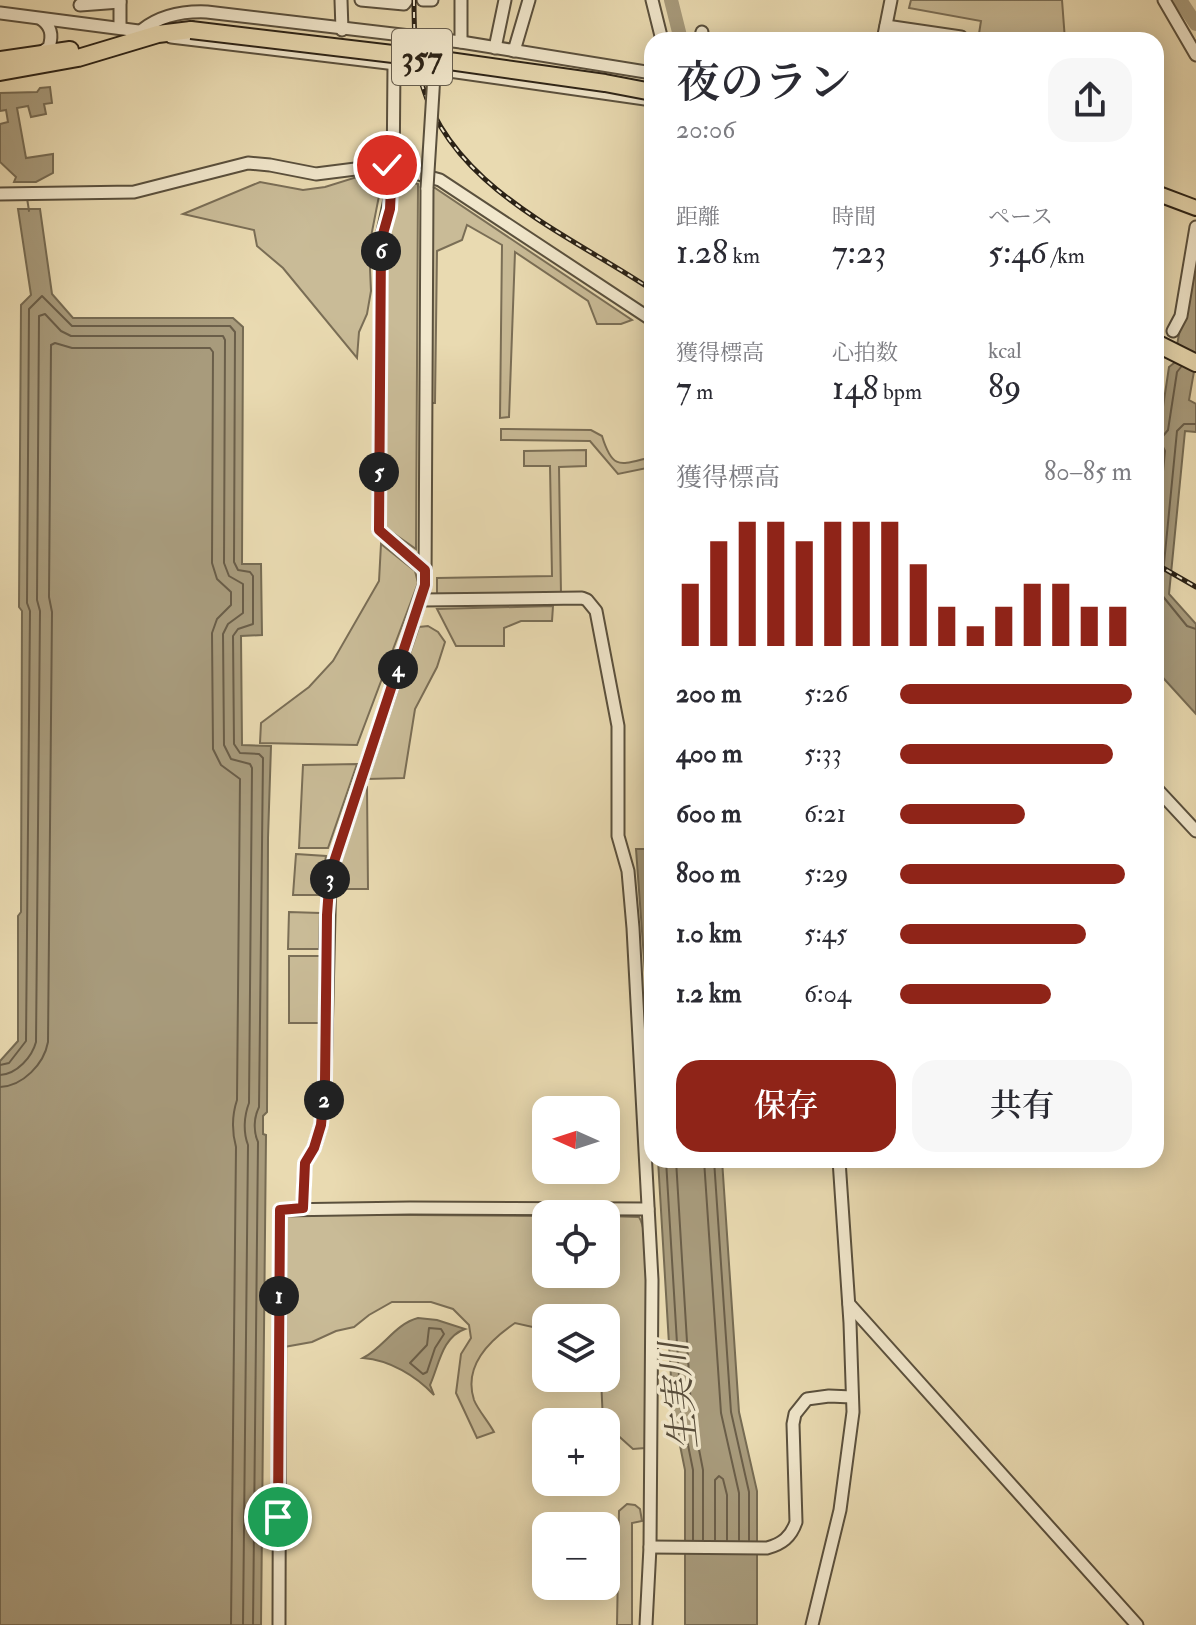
<!DOCTYPE html>
<html lang="ja">
<head>
<meta charset="utf-8">
<style>
	:root { --surface:#fff; --page:#f7f7f7; --text:#2b2b33; --muted:#7c7c81; --accent:#8f2418 }
	body { margin:0; font-family:"IM FELL Double Pica","Noto Serif JP",serif; background:var(--page); color:var(--text); height:100vh; display:flex; flex-direction:column; font-size:30px; white-space:nowrap }
	* { box-sizing:border-box; margin:0 }
	p { font-size:26px; color:var(--muted) }
	.icon { flex:none; width:44px; height:44px; fill:none; stroke:currentColor; stroke-width:2; stroke-linecap:round; stroke-linejoin:round }
	.map { position:relative; flex:1; overflow:hidden }
	.panel { position:absolute; left:644px; top:32px; width:520px; height:1136px; display:flex; flex-direction:column; background:var(--surface); border-radius:24px; box-shadow:0 4px 20px #0003 }
	.panel>* { flex:none }
	.needle { width:52px; rotate:273deg }
	.controls { position:absolute; left:532px; top:1096px; display:grid; gap:16px }
	.controls a { display:grid; place-items:center; width:88px; height:88px; border-radius:16px; background:var(--surface); box-shadow:0 4px 20px #0003; font-size:40px }
	.pin { position:absolute; display:grid; place-items:center; width:68px; height:68px; color:#fff; margin:-34px; border:4px solid #fff; border-radius:50%; box-shadow:0 2px 8px #0007 }
	.km { position:absolute; width:40px; height:40px; margin:-20px; border-radius:50%; background:#222; color:#fff; font-size:22px; line-height:40px; text-align:center }
	.round { display:grid; place-items:center; flex:none; width:84px; height:84px; border-radius:24px; background:var(--page) }
	.headline { display:flex; align-items:center; justify-content:space-between; height:136px; padding:0 32px }
	h1 { font-size:44px; font-weight:600; line-height:60px }
	.stats { display:grid; grid-template-columns:repeat(3,1fr); gap:12px; height:136px; padding:8px 32px }
	.stats div { display:grid; align-content:center }
	.stats b { font-size:34px; font-weight:600 }
	.stats small { font-size:22px; font-weight:400 }
	.stats p { font-size:22px }
	.chart { height:224px; padding:16px 32px }
	.chart p { display:flex; justify-content:space-between }
	.chart svg { width:100%; height:144px; margin-top:8px; stroke:var(--accent); stroke-width:6 }
	.cta { display:flex; gap:16px; margin-top:auto; padding:16px 32px }
	.cta a { flex:1; height:92px; border-radius:24px; background:var(--accent); color:#fff; font-size:32px; font-weight:600; line-height:92px; text-align:center }
	.cta a+a { background:var(--page); color:var(--text) }
	ul { padding:0 32px; list-style:none; font-size:26px }
	li { display:grid; grid-template-columns:128px 96px 1fr; align-items:center; height:60px }
	li i { height:20px; border-radius:10px; background:var(--accent) }
	.map>svg:first-child { display:block }
	.green { fill:#c9bb97; stroke:#7a6e56; stroke-width:2 }
	.water { fill:#a89b7c; stroke:#766b53; stroke-width:2 }
	.lines { fill:none; stroke-linecap:round; stroke-linejoin:round }
	.shore { stroke:#6a5e49; stroke-width:2 }
	.stream { stroke:#766b53; stroke-width:2 }
	.river { stroke:#a89b7c; stroke-width:14 }
	.minor-casing { stroke:#5a503d; stroke-width:15 }
	.major-casing { stroke:#2b2216; stroke-width:18 }
	.highway-casing { stroke:#2b2216; stroke-width:20 }
	.minor { stroke:#f1e7cc; stroke-width:11 }
	.major { stroke:#e9dab1; stroke-width:14 }
	.highway { stroke:#e9dab1; stroke-width:16 }
	.rail-casing { stroke:#2b2216; stroke-width:5 }
	.rail { stroke:#f1e7cc; stroke-width:2; stroke-dasharray:6; stroke-linecap:butt }
	.minor-bridge-casing { stroke:#5a503d; stroke-width:15; stroke-linecap:butt }
	.highway-bridge-casing { stroke:#2b2216; stroke-width:20; stroke-linecap:butt }
	.minor-bridge { stroke:#f1e7cc; stroke-width:11 }
	.highway-bridge { stroke:#e9dab1; stroke-width:16 }
	.route-casing { stroke:#fff; stroke-width:16 }
	.route { stroke:#8f2418; stroke-width:10 }
	.labels { text-anchor:middle; stroke-width:7; stroke-linejoin:round; paint-order:stroke }
	.shield { fill:#f1e7cc; stroke:#665d4d; stroke-width:2 }
	.shield-label { font-size:32px; font-weight:bold; fill:#2b2216 }
	.water-label { font-size:36px; font-style:italic; fill:#574c3a; stroke:#f1e7cc }
</style>
</head>
<body>
<div class="map">
<svg width="1196" height="1625" viewBox="0 0 1196 1625">
	<rect width="100%" height="100%" fill="#e9dab1"/>
	<filter id="stains"><feTurbulence type="fractalNoise" baseFrequency=".0025" numOctaves="4"/><feColorMatrix values="0 0 0 0 .2 0 0 0 0 .09 0 0 0 0 .02 0 0 0 .5 -.17"/></filter>
	<radialGradient id="worn" r=".72"><stop offset=".6" stop-color="#630" stop-opacity="0"/><stop offset="1" stop-color="#630" stop-opacity=".3"/></radialGradient>
	<g class="green">
		<path d="M911 0H1062L1065 40H978L981 21 909 8Z"/>
		<path d="M360 176 373 184 379 196 369 247 371 291 367 314 359 332 357 358 283 268 257 246 254 230 183 214 260 182 303 190 325 187Z"/>
		<path d="M397 179 418 184 416 549 383 526 386 237 394 214Z"/>
		<path d="M430 188H435L632 320 621 324H597L588 301 515 252 509 417 500 418 502 245 467 225 462 240 437 251 435 403H429Z"/>
		<path d="M501 429 591 430 602 436C613 472 621 464 652 457V467L618 474 590 441 501 440Z"/>
		<path d="M586 450V466L559 467 561 594 437 596V578L552 576 550 466H524V451Z"/>
		<path d="M381 544 415 571 418 583 357 745 260 743 261 723 309 687 333 661 379 581Z"/>
		<path d="M553 606 552 621H521L504 628V646H456L437 609Z"/>
		<path d="M428 626 438 632 445 642 437 667 415 709 404 778 368 779 419 627Z"/>
		<path d="M357 764 328 848H299L303 765Z"/>
		<path d="M367 787 368 889H338L337 866 360 788Z"/>
		<path d="M296 854 326 856 320 895H293Z"/>
		<path d="M289 912 320 913 319 949H288Z"/>
		<path d="M289 956H320L319 1023H289Z"/>
		<path d="M284 1214 546 1216V1274H606V1216L639 1217C656 1244 646 1407 645 1448L633 1449 603 1422 601 1378H606V1318H546V1330L515 1323C489 1341 463 1366 474 1400 478 1410 488 1421 494 1432L477 1438 456 1393 461 1354 471 1338 469 1325 453 1309 431 1302H392L369 1315 354 1327 336 1331 312 1342 284 1347Z"/>
		<path d="M627 1504 635 1505 640 1509 642 1521 632 1523V1625H617L619 1511Z"/>
	</g>
	<g class="water">
		<path d="M50 87 52 103 44 104 46 114 31 117 28 106 17 108 26 158 53 154V173L36 182H14L16 177 0 162V124L8 122 6 110 0 111V93L37 92 40 88Z"/>
		<path d="M18 209H40L52 294 73 318H233L243 327 242 564H261L262 635 241 636 242 745 271 746 268 838 267 1112 263 1116V1134L266 1135 261 1625H0V1061L18 1041V916L21 912 22 611 19 607 21 305 31 295Z"/>
		<path d="M1196 235V360L1189 400 1196 404V432L1185 431 1169 594 1196 624V714L1156 670V453L1169 367 1174 363Z"/>
		<path d="M636 849H652V1068Z"/>
		<path d="M658 1160H722L739 1412 757 1491V1625H685V1470L673 1411Z"/>
		<path d="M418 1318 437 1320 465 1329C442 1337 439 1365 430 1385L434 1395C416 1376 390 1360 363 1358 384 1347 395 1324 418 1318Z"/>
	</g>
	<g class="lines">
		<g class="shore">
			<path d="M1196 424H1184L1177 431 1161 594 1187 626 1196 629"/>
			<path d="M1156 437 1163 436 1168 430 1177 372 1181 367"/>
			<path d="M1156 447H1163L1165 451 1156 542"/>
			<path d="M652 857 646 861 652 933"/>
			<path d="M0 1065 9 1063 26 1041 30 611 27 603 29 309 42 296 72 326H230L235 332 234 562 238 570 250 572 253 576V624L238 629 233 636 234 744 240 753 259 754 263 758 259 1107C254 1117 253 1131 258 1142L253 1625"/>
			<path d="M0 1075C17 1074 32 1057 36 1042L40 611 37 600 39 316 45 314 61 331 71 336H223L225 340 224 563 229 576 243 584V613L228 624 223 634 224 745 231 759 250 764 252 768 249 1103C244 1116 243 1132 248 1145L243 1625"/>
			<path d="M0 1087C23 1086 44 1064 48 1042L52 612 49 597 51 345 55 343 72 348H210L213 352 212 563 217 579 231 592V605L217 619 212 633 213 749 221 765 240 779 237 1100C232 1115 232 1132 236 1147L231 1625"/>
			<path d="M666 1160 681 1410 693 1470V1540"/>
			<path d="M676 1160 691 1408 703 1470V1540"/>
			<path d="M704 1160 721 1413 739 1493V1540"/>
			<path d="M714 1160 731 1412 749 1492V1540"/>
			<path d="M429 1328 441 1329 444 1334 435 1348 427 1372 423 1374 410 1363 427 1345Z"/>
			<path d="M715 1540V1480L719 1476 723 1479 727 1495V1540"/>
		</g>
		<path class="stream" d="M27 198 29 211"/>
		<g class="river">
			<path d="M671 0 681 40"/>
			<path d="M1180 0 1196 24"/>
		</g>
		<defs>
			<g id="minor">
				<path d="M341 0 342 30"/>
				<path d="M361 0 404 4 407 0"/>
				<path d="M423 0H432"/>
				<path d="M461 0V42"/>
				<path d="M652 0 662 40"/>
				<path d="M1164 0 1196 55"/>
				<path d="M80 5 120 2"/>
				<path d="M0 13 154 33"/>
				<path d="M41 19C51 26 53 35 49 47L42 52"/>
				<path d="M886 26 961 37V40"/>
				<path d="M120 28V0"/>
				<path d="M142 30C161 15 183 11 207 12L461 42 652 73"/>
				<path d="M171 37 421 67 652 100"/>
				<path d="M700 40 702 32"/>
				<path d="M883 40 891 0"/>
				<path d="M495 48 505 0"/>
				<path d="M514 51 529 0"/>
				<path d="M394 64 393 185 381 241 379 530 425 570"/>
				<path d="M0 194 134 192 248 163 270 165 316 174 387 165 440 180 652 320"/>
				<path d="M1173 331 1181 316 1196 227"/>
				<path d="M422 600 582 598 587 600 596 611 618 726V836L628 871 633 928 652 1280 650 1547 646 1625"/>
				<path d="M1156 788 1196 831"/>
				<path d="M303 1208 305 1163 314 1148 321 1125 325 1081 330 874 425 585 427 188"/>
				<path d="M849 1304 1137 1625"/>
				<path d="M650 1547 767 1548C782 1544 791 1537 796 1522L793 1424 795 1414 807 1399 829 1396 852 1397"/>
				<path d="M279 1625 280 1210 410 1208 648 1209"/>
				<path d="M812 1625 840 1510 853 1412 850 1323 839 1160"/>
			</g>
			<path id="major" d="M1156 193 1196 208"/>
			<g id="highway">
				<path d="M0 60 70 50"/>
				<path d="M0 72 78 58 158 34 191 30"/>
				<path d="M1156 343 1196 363"/>
			</g>
		</defs>
		<use href="#minor" class="minor-casing"/>
		<use href="#major" class="major-casing"/>
		<use href="#highway" class="highway-casing"/>
		<use href="#minor" class="minor"/>
		<use href="#major" class="major"/>
		<use href="#highway" class="highway"/>
		<defs>
			<g id="rail">
				<path d="M414 0C414 23 414 45 418 68 440 183 564 231 652 290"/>
				<path d="M1156 564 1196 587"/>
			</g>
		</defs>
		<use href="#rail" class="rail-casing"/>
		<use href="#rail" class="rail"/>
		<defs>
			<path id="minor-bridge" d="M427 188 435 59"/>
			<path id="highway-bridge" d="M191 30 435 59 605 83 652 92"/>
		</defs>
		<use href="#minor-bridge" class="minor-bridge-casing"/>
		<use href="#highway-bridge" class="highway-bridge-casing"/>
		<use href="#minor-bridge" class="minor-bridge"/>
		<use href="#highway-bridge" class="highway-bridge"/>
	</g>
	<g class="lines">
		<defs>
			<path id="route" d="M278 1517 280 1210 303 1208 305 1163 314 1148 321 1125 325 1081 327 915 330 874 425 585V570L379 530 381 241 390 209 392 167 387 165"/>
		</defs>
		<use href="#route" class="route-casing"/>
		<use href="#route" class="route"/>
	</g>
	<g class="labels">
		<rect class="shield" x="392" y="29" width="60" height="56" rx="6"/>
		<g class="shield-label">
			<text x="422" y="68">357</text>
		</g>
		<g class="water-label">
			<text transform="translate(678 1396) rotate(-96)" y="13">生実川</text>
		</g>
	</g>
	<rect width="100%" height="100%" filter="url(#stains)"/>
	<rect width="100%" height="100%" fill="url(#worn)"/>
</svg>
<div class="controls">
<a><svg class="needle" viewBox="-14 -14 28 28"><path d="M0-13l5 13h-10z" fill="#e53935"/><path d="M0 13l5-13h-10z" fill="#7c7c81"/></svg></a>
<a><svg class="icon" aria-label="locate" viewBox="0 0 24 24"><circle cx="12" cy="12" r="6"/><path d="M12 2v4M12 18v4M2 12h4M18 12h4"/></svg></a>
<a><svg class="icon" aria-label="layers" viewBox="0 0 24 24"><path d="M12 4l9 5-9 5-9-5zM3 14l9 5 9-5"/></svg></a>
<a>+</a>
<a>−</a>
</div>
<div class="pin" style="left:278px;top:1517px;background:#1e9e55"><svg class="icon" aria-label="arrive" viewBox="0 0 24 24"><path d="M6 21V4h12l-3 4 3 4H6"/></svg></div>
<div class="pin" style="left:387px;top:165px;background:#d93025"><svg class="icon" aria-label="check" viewBox="0 0 24 24"><path d="M5 12l5 5 9-10"/></svg></div>
<b class="km" style="left:279px;top:1296px">1</b>
<b class="km" style="left:324px;top:1100px">2</b>
<b class="km" style="left:330px;top:879px">3</b>
<b class="km" style="left:398px;top:669px">4</b>
<b class="km" style="left:379px;top:472px">5</b>
<b class="km" style="left:381px;top:251px">6</b>
<section class="panel">
<div class="headline"><div><h1>夜のラン</h1><p>20:06</p></div><a class="round"><svg class="icon" aria-label="share" viewBox="0 0 24 24"><path d="M12 15V3M7 8l5-5 5 5M5 13v7h14v-7"/></svg></a></div>
<div class="stats">
<div><p>距離</p><b>1.28<small> km</small></b></div>
<div><p>時間</p><b>7:23</b></div>
<div><p>ペース</p><b>5:46<small> /km</small></b></div>
</div>
<div class="stats">
<div><p>獲得標高</p><b>7<small> m</small></b></div>
<div><p>心拍数</p><b>148<small> bpm</small></b></div>
<div><p>kcal</p><b>89</b></div>
</div>
<div class="chart"><p><span>獲得標高</span>80–85 m</p>
<svg viewBox="0 0 160 44" preserveAspectRatio="none"><path d="M5 44V25M15 44V12M25 44V6M35 44V6M45 44V12M55 44V6M65 44V6M75 44V6M85 44V19M95 44V32M105 44V38M115 44V32M125 44V25M135 44V25M145 44V32M155 44V32"/></svg>
</div>
<ul>
<li><b>200 m</b>5:26<i style="width:100%"></i></li>
<li><b>400 m</b>5:33<i style="width:92%"></i></li>
<li><b>600 m</b>6:21<i style="width:54%"></i></li>
<li><b>800 m</b>5:29<i style="width:97%"></i></li>
<li><b>1.0 km</b>5:45<i style="width:80%"></i></li>
<li><b>1.2 km</b>6:04<i style="width:65%"></i></li>
</ul>
<div class="cta"><a>保存</a><a>共有</a></div>
</section>
</div>
</body>
</html>
